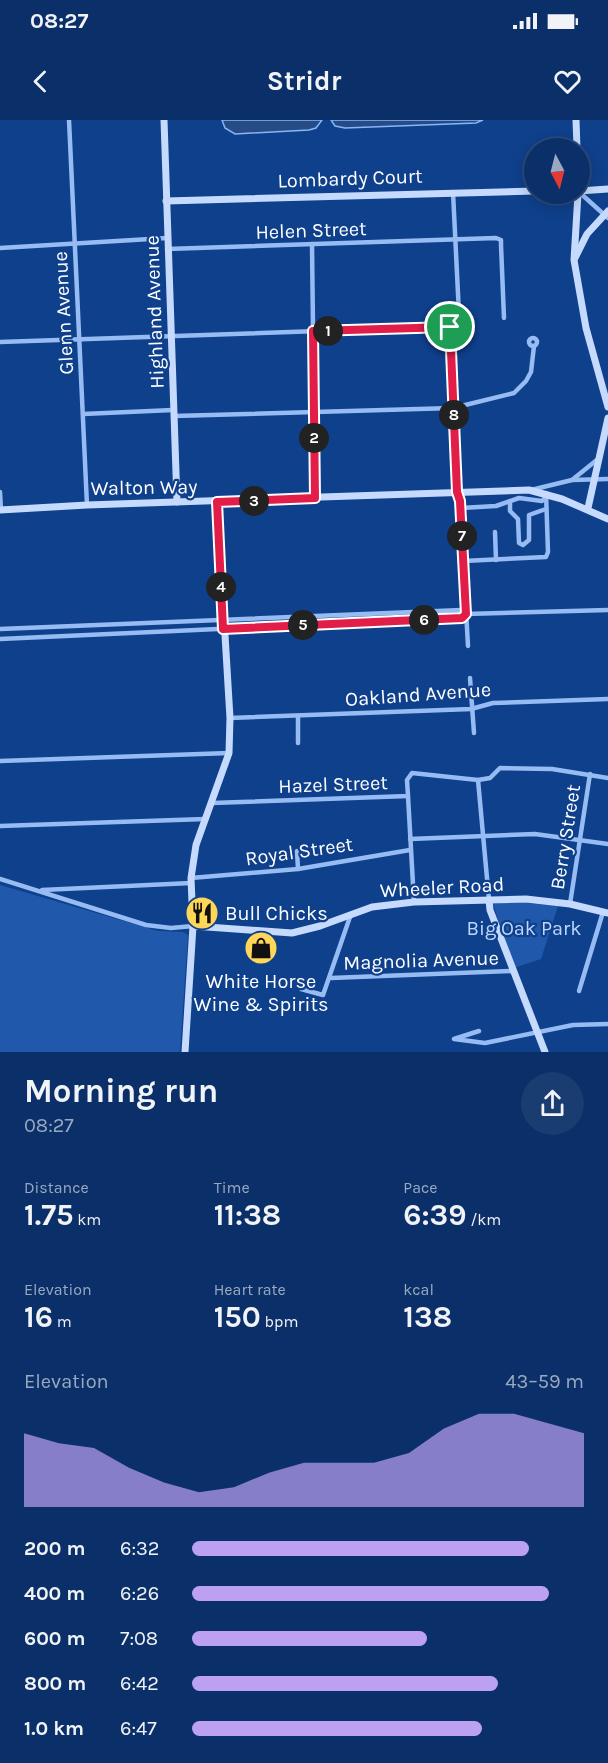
<!DOCTYPE html>
<html lang="en">
<head>
<meta charset="utf-8">
<style>
	:root { --surface:#0b3069; --page:#193c71; --text:#f1f3f6; --muted:#9aa9c0; --line:#2b4b7d; --accent:#bca0f2 }
	body { margin:0; font-family:Karla,sans-serif; background:var(--page); color:var(--text); height:100vh; display:flex; flex-direction:column; font-size:22px; white-space:nowrap }
	* { box-sizing:border-box; margin:0 }
	p { font-size:20px; color:var(--muted) }
	.icon { flex:none; width:33px; height:33px; fill:none; stroke:currentColor; stroke-width:2; stroke-linecap:round; stroke-linejoin:round }
	.map { position:relative; height:932px; overflow:hidden }
	.drawer { display:flex; flex-direction:column; background:var(--surface); flex:1 }
	.drawer>* { flex:none }
	.needle { width:39px; rotate:173deg }
	.buttons { position:absolute; left:524px; top:18px; display:grid; gap:12px }
	.buttons a { display:grid; place-items:center; width:66px; height:66px; border-radius:50%; background:var(--surface); box-shadow:0 3px 15px #0003,0 0 0 2px var(--line); font-size:30px }
	.pin { position:absolute; display:grid; place-items:center; width:51px; height:51px; color:#fff; margin:-26px; border:3px solid #fff; border-radius:50%; box-shadow:0 2px 6px #0007 }
	.km { position:absolute; width:30px; height:30px; margin:-15px; border-radius:50%; background:#222; color:#fff; font-size:16px; line-height:30px; text-align:center }
	.round { display:grid; place-items:center; flex:none; width:63px; height:63px; border-radius:32px; background:var(--page) }
	.overview { display:flex; align-items:center; justify-content:space-between; height:102px; padding:0 24px }
	h1 { font-size:33px; font-weight:700; line-height:45px }
	.metrics { display:grid; grid-template-columns:repeat(3,1fr); gap:9px; height:102px; padding:6px 24px }
	.metrics div { display:grid; align-content:center }
	.metrics b { font-size:30px; font-weight:700 }
	.metrics small { font-size:16px; font-weight:400 }
	.metrics p { font-size:16px }
	.chart { height:168px; padding:12px 24px }
	.chart p { display:flex; justify-content:space-between }
	.chart svg { width:100%; height:108px; margin-top:6px; fill:var(--accent); opacity:.7 }
	ul { padding:0 24px; list-style:none; font-size:20px }
	li { display:grid; grid-template-columns:96px 72px 1fr; align-items:center; height:45px }
	li i { height:15px; border-radius:8px; background:var(--accent) }
	.status { display:flex; justify-content:space-between; align-items:center; height:42px; padding:0 30px; background:var(--surface); direction:ltr }
	.status svg { height:16px; fill:currentColor }
	header { display:flex; justify-content:space-between; align-items:center; height:78px; padding:0 24px; background:var(--surface); font-size:27px; font-weight:700 }
	.map>svg:first-child { display:block }
	.green { fill:#2059ac }
	.water { fill:#274c85; stroke:#87b6f7; stroke-width:1.5 }
	.lines { fill:none; stroke-linecap:round; stroke-linejoin:round }
	.street { stroke:#96bcf3; stroke-width:4.5 }
	.secondary { stroke:#c5dafd; stroke-width:7 }
	.route-casing { stroke:#fff; stroke-width:12 }
	.route { stroke:#e11d48; stroke-width:8 }
	.labels { text-anchor:middle; stroke-width:4.5; stroke-linejoin:round; paint-order:stroke }
	.street-label { font-size:20px; fill:#fff; stroke:#0f408c }
	.poi-label { font-size:20px; fill:#fff; stroke:#0f408c; text-anchor:start }
	.park-label { font-size:20px; fill:#bdd7fe; stroke:#0f408c }
</style>
</head>
<body>
<div class="status"><b>08:27</b><svg viewBox="0 0 49 12"><path d="M0 12V9h3v3zM5 12V6h3v6zM10 12V3h3v9zM15 12V0h3v12zM26 1h20v11H26zM47 4h2v5h-2z"/></svg></div>
<header><svg class="icon" aria-label="back" viewBox="0 0 24 24"><path d="M15 5l-7 7 7 7"/></svg>Stridr<svg class="icon" aria-label="heart" viewBox="0 0 24 24"><path d="M12 20l-8-8c-3-5 5-10 8-4 3-6 11-1 8 4z"/></svg></header>
<div class="map">
<svg width="608" height="932" viewBox="0 0 608 932">
	<rect width="100%" height="100%" fill="#0f408c"/>
	<g class="green">
		<path d="M0 765 158 811 183 812 188 815 180 932H0Z"/>
		<path d="M516 782 558 786 541 839 514 848 493 784Z"/>
	</g>
	<g class="water">
		<path d="M222 0H322L316 8 309 10 235 14 225 8Z"/>
		<path d="M331 0H483L476 3 345 8 335 6Z"/>
	</g>
	<g class="lines">
		<g class="street">
			<path d="M69 0 87 385"/>
			<path d="M453 72 459 194 457 203 450 207 457 372 460 381 468 526"/>
			<path d="M579 72 608 98"/>
			<path d="M312 124 315 378"/>
			<path d="M0 128 167 118"/>
			<path d="M167 129 496 118 501 120V125L504 198"/>
			<circle cx="533" cy="222" r="4"/>
			<path d="M0 222 463 206"/>
			<path d="M83 294 173 290"/>
			<path d="M174 296 453 288 514 273 526 261 531 252 534 226"/>
			<path d="M572 360 608 359"/>
			<path d="M531 370 572 360 598 339"/>
			<path d="M0 372 1 390"/>
			<path d="M510 381V391L518 399 519 423 523 425 529 420V395L546 389"/>
			<path d="M461 388 496 386 519 378 542 381 545 378"/>
			<path d="M495 412 496 440"/>
			<path d="M463 441 546 437 548 432 546 373"/>
			<path d="M0 509 462 490 466 494"/>
			<path d="M0 519 462 498 466 494 608 490"/>
			<path d="M470 558 474 613"/>
			<path d="M298 597V623"/>
			<path d="M230 598 471 589 493 583 608 579"/>
			<path d="M0 641 229 633"/>
			<path d="M478 660 489 780"/>
			<path d="M408 676 414 782"/>
			<path d="M212 683 408 676 407 660 412 653 478 660 490 658 500 648 552 649 608 658"/>
			<path d="M0 706 205 699"/>
			<path d="M410 719 535 714 608 724"/>
			<path d="M297 731 298 749"/>
			<path d="M191 758 298 749 410 730"/>
			<path d="M0 759 146 805 171 808 193 806"/>
			<path d="M42 770 191 763"/>
			<path d="M570 784 590 654"/>
			<path d="M331 858 513 851"/>
			<path d="M301 869 323 875 351 794"/>
			<path d="M579 871 603 792"/>
			<path d="M479 911 454 919 485 923 573 905 608 904"/>
		</g>
		<g class="secondary">
			<path d="M164 0 177 382"/>
			<path d="M576 0 577 28"/>
			<path d="M579 71 608 69"/>
			<path d="M578 74 574 140 586 208 608 287"/>
			<path d="M166 81 534 71"/>
			<path d="M575 138 587 114 608 91"/>
			<path d="M588 388 608 298"/>
			<path d="M0 390 87 385 529 370 562 379 608 399"/>
			<path d="M489 780 490 790 545 932"/>
			<path d="M193 806 292 813 320 806 372 787 414 782 526 779 570 784 608 793"/>
			<path d="M185 932 193 806 191 758 196 725 229 633 230 598 217 382"/>
		</g>
	</g>
	<g class="lines">
		<defs>
			<path id="route" d="M450 207 457 372 460 381 466 494 462 498 223 509 217 382 315 378 313 211Z"/>
		</defs>
		<use href="#route" class="route-casing"/>
		<use href="#route" class="route"/>
	</g>
	<defs>
		<symbol id="restaurant-disc" viewBox="-11 -11 22 22"><circle r="9.5" fill="#ffd657" stroke="#0f408c"/><path d="M-5-6h1v4h1v-4h1v4h1v-4h1v5L-1.5 .5V6h-2V.5L-5-1ZM5-6V6H3V1.5H1.5Q1.5-4 5-6Z" fill="#111"/></symbol>
		<symbol id="shop-disc" viewBox="-11 -11 22 22"><circle r="9.5" fill="#ffd657" stroke="#0f408c"/><path d="M-5-2.5h2.3a2.7 3.5 0 0 1 5.4 0H5L5.5 6h-11ZM-1.5-2.5h3a1.5 2.3 0 0 0-3 0Z" fill="#111"/></symbol>
	</defs>
	<g fill-rule="evenodd">
		<use href="#restaurant-disc" x="183" y="774" width="38" height="38"/>
		<use href="#shop-disc" x="242" y="809" width="38" height="38"/>
	</g>
	<g class="labels">
		<g class="street-label">
			<text transform="translate(350 58) rotate(-2)" y="7">Lombardy Court</text>
			<text transform="translate(311 110) rotate(-2)" y="7">Helen Street</text>
			<text transform="translate(154 192) rotate(-92)" y="7">Highland Avenue</text>
			<text transform="translate(63 193) rotate(-93)" y="7">Glenn Avenue</text>
			<text transform="translate(144 367) rotate(-1)" y="7">Walton Way</text>
			<text transform="translate(418 574) rotate(-4)" y="7">Oakland Avenue</text>
			<text transform="translate(333 664) rotate(-2)" y="7">Hazel Street</text>
			<text transform="translate(565 717) rotate(-81)" y="7">Berry Street</text>
			<text transform="translate(299 731) rotate(-8)" y="7">Royal Street</text>
			<text transform="translate(442 767) rotate(-3)" y="7">Wheeler Road</text>
			<text transform="translate(421 840) rotate(-2)" y="7">Magnolia Avenue</text>
		</g>
		<g class="poi-label">
			<text x="225" y="800">Bull Chicks</text>
			<text x="261" y="868" text-anchor="middle">White Horse<tspan x="261" dy="23">Wine &amp; Spirits</tspan></text>
		</g>
		<g class="park-label">
			<text x="524" y="815">Big Oak Park</text>
		</g>
	</g>
</svg>
<div class="buttons">
<a><svg class="needle" viewBox="-14 -14 28 28"><path d="M0-13l5 13h-10z" fill="#e53935"/><path d="M0 13l5-13h-10z" fill="#9aa9c0"/></svg></a>
</div>
<div class="pin" style="left:450px;top:207px;background:#1e9e55"><svg class="icon" aria-label="arrive" viewBox="0 0 24 24"><path d="M6 21V4h12l-3 4 3 4H6"/></svg></div>
<b class="km" style="left:328px;top:211px">1</b>
<b class="km" style="left:314px;top:318px">2</b>
<b class="km" style="left:254px;top:381px">3</b>
<b class="km" style="left:221px;top:467px">4</b>
<b class="km" style="left:303px;top:505px">5</b>
<b class="km" style="left:424px;top:500px">6</b>
<b class="km" style="left:462px;top:416px">7</b>
<b class="km" style="left:454px;top:295px">8</b>
</div>
<section class="drawer">
<div class="overview"><div><h1>Morning run</h1><p>08:27</p></div><a class="round"><svg class="icon" aria-label="share" viewBox="0 0 24 24"><path d="M12 15V3M7 8l5-5 5 5M5 13v7h14v-7"/></svg></a></div>
<div class="metrics">
<div><p>Distance</p><b>1.75<small> km</small></b></div>
<div><p>Time</p><b>11:38</b></div>
<div><p>Pace</p><b>6:39<small> /km</small></b></div>
</div>
<div class="metrics">
<div><p>Elevation</p><b>16<small> m</small></b></div>
<div><p>Heart rate</p><b>150<small> bpm</small></b></div>
<div><p>kcal</p><b>138</b></div>
</div>
<div class="chart"><p><span>Elevation</span>43–59 m</p>
<svg viewBox="0 0 160 44" preserveAspectRatio="none"><path d="M0 44V14L10 18L20 20L30 28L40 34L50 38L60 36L70 30L80 26L90 26L100 26L110 22L120 12L130 6L140 6L150 10L160 14V44z"/></svg>
</div>
<ul>
<li><b>200 m</b>6:32<i style="width:86%"></i></li>
<li><b>400 m</b>6:26<i style="width:91%"></i></li>
<li><b>600 m</b>7:08<i style="width:60%"></i></li>
<li><b>800 m</b>6:42<i style="width:78%"></i></li>
<li><b>1.0 km</b>6:47<i style="width:74%"></i></li>
</ul>
</section>
</body>
</html>
